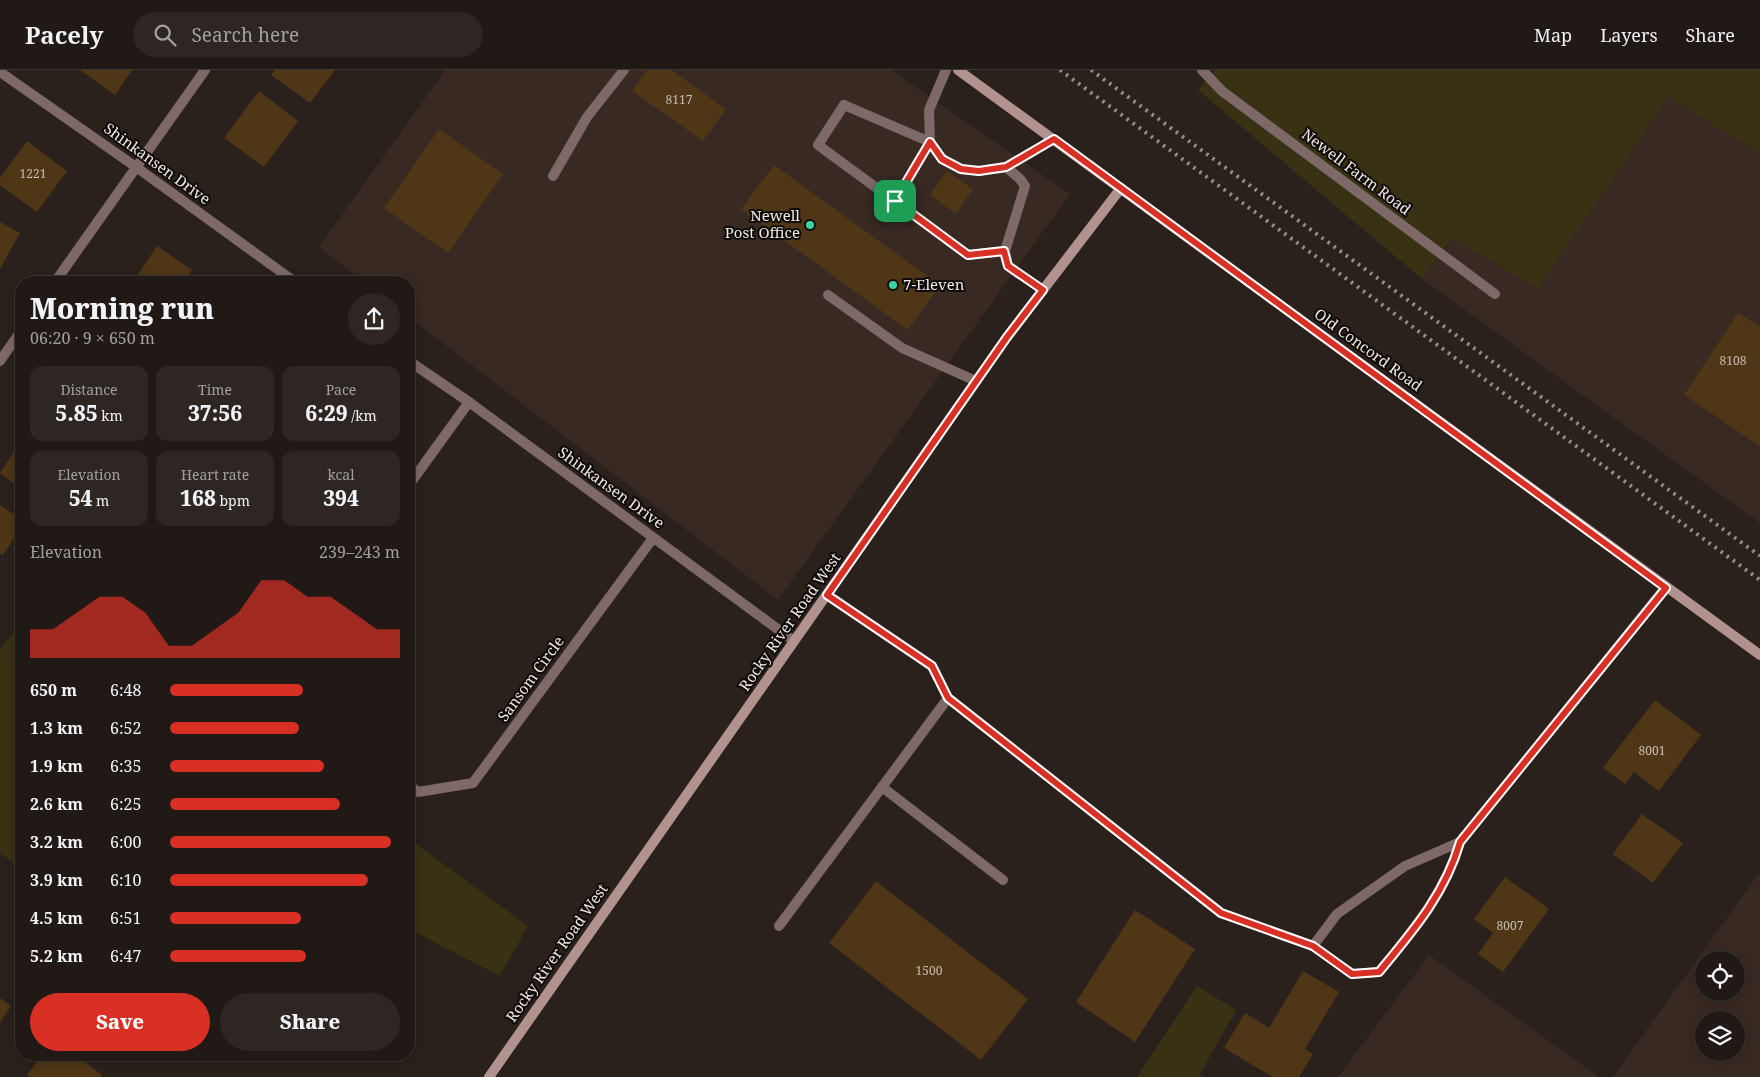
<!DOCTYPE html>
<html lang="en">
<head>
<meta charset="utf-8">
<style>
	:root { --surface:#201915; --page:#2d2622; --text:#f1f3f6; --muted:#a2a0a0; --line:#3d3834; --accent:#d93025 }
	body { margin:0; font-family:"Noto Serif",serif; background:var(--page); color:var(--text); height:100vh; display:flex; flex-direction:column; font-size:19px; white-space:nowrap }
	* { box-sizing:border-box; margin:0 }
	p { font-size:16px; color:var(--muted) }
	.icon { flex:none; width:28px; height:28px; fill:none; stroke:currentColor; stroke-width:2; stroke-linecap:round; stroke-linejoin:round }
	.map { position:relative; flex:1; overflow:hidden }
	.details { position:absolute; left:15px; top:206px; width:400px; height:785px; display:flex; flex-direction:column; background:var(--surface); border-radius:20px; box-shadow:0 2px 12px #0003,0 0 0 1px var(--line) }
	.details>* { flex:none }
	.buttons { position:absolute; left:1695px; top:881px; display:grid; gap:10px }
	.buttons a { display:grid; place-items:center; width:50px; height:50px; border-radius:50%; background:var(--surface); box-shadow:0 2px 12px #0003,0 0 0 1px var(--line); font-size:25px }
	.pin { position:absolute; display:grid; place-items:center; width:42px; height:42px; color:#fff; margin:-21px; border-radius:10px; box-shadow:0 2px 8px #0006 }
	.round { display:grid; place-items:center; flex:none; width:52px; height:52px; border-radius:26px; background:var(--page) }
	.headline { display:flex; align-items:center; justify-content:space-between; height:85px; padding:0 15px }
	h1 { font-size:28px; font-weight:800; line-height:38px }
	.stats { display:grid; grid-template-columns:repeat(3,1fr); gap:8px; height:85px; padding:5px 15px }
	.stats div { display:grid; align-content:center; border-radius:12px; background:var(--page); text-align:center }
	.stats b { font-size:21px; font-weight:800 }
	.stats small { font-size:14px; font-weight:400 }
	.stats p { font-size:14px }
	.chart { height:140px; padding:10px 15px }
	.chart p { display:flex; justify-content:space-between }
	.chart svg { width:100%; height:90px; margin-top:5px; fill:var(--accent); opacity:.7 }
	.primary-button { display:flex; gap:10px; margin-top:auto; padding:10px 15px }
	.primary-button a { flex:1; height:58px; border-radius:30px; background:var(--accent); color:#fff; font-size:20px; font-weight:800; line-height:58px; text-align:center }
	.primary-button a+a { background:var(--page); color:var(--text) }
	ul { padding:0 15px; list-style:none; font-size:16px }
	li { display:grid; grid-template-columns:80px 60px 1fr; align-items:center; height:38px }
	li i { height:12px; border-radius:6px; background:var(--accent) }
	header { display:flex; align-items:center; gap:30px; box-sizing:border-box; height:70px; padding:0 25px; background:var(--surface); border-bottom:1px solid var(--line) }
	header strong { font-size:24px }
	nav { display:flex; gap:28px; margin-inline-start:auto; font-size:18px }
	.search { width:350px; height:45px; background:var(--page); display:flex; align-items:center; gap:12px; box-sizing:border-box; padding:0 18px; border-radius:28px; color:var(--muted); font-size:19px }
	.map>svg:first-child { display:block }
	.built { fill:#382922; fill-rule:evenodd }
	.green { fill:#393113 }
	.building { fill:#4e3616 }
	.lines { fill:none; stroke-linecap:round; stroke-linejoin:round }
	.lane { stroke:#7e6968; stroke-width:10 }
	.street { stroke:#7e6968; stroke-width:10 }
	.secondary { stroke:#b2928f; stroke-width:10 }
	.rail { stroke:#938c88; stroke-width:4; stroke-dasharray:2.5 5; stroke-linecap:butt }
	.route-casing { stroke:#fff; stroke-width:10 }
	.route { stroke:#d93025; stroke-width:6 }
	.poi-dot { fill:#3dd4a3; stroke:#0f0b09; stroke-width:2 }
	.labels { text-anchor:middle; stroke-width:4; stroke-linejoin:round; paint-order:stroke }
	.number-label { font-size:12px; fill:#c7bcb2 }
	.street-label { font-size:15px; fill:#efe9e6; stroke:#0f0b09 }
	.poi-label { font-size:15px; fill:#efe9e6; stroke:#0f0b09; text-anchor:end }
</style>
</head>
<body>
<header>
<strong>Pacely</strong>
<div class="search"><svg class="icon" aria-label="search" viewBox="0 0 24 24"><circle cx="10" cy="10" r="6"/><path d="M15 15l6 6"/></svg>Search here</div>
<nav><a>Map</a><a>Layers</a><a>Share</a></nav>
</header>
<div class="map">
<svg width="1760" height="1007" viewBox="0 0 1760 1007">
	<rect width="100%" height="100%" fill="#2a211c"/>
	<g class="built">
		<path d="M445 0H891L1070 124 778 530 409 247V212H364L319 177Z"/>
		<path d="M1668 26 1760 84V453L1422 209 1452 168 1538 219Z"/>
		<path d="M1760 802V1007H1613ZM1704 890H1736V922H1704ZM1704 950H1736V982H1704Z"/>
		<path d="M1429 885 1599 1007H1338Z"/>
	</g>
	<g class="green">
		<path d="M1215 0H1760V84L1668 27 1538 219 1452 168 1422 209 1198 20Z"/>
		<path d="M21 553V798L0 783V580Z"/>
		<path d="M409 769 528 856 500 906 409 859Z"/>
		<path d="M1197 916 1236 940 1200 1004 1204 1007H1137Z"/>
	</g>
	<g class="building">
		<path d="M80 0H132L115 25Z"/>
		<path d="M275 0H335L310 33 271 5Z"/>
		<path d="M647 0H671L726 39 703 71 632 21Z"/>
		<path d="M259 21 298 51 264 97 224 68Z"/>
		<path d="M439 59 503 104 448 183 384 138Z"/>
		<path d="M27 71 67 101 37 142 0 115V108Z"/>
		<path d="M774 95 940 215 908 260 741 139Z"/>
		<path d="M947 101 973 119 956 144 930 125Z"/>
		<path d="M0 152 20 163 0 199Z"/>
		<path d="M157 176 192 200 184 212H133Z"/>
		<path d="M1738 243 1760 257V376L1684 325Z"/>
		<path d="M21 371V418L0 403Z"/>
		<path d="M0 435 21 449V458L3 485 0 483Z"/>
		<path d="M1655 630 1701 665 1659 721 1634 702 1625 714 1603 698Z"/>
		<path d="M1642 744 1683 773 1653 813 1613 784Z"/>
		<path d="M1505 807 1549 839 1503 902 1478 884 1493 863 1474 849Z"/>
		<path d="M876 811 1028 929 981 990 829 873Z"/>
		<path d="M1135 840 1195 879 1135 972 1076 932Z"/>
		<path d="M409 874 417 878 409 894Z"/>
		<path d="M1303 901 1339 922 1305 979 1313 984 1299 1007H1273L1224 978 1245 943 1269 958Z"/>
		<path d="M0 928 11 936 0 952Z"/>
		<path d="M42 985H76L102 1005 100 1007H30L27 1005Z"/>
	</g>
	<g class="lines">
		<g class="lane">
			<path d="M946 0 929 40 930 72 942 89 961 99 979 101 1006 97 1054 69"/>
			<path d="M1006 97 1020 109 1025 116 1005 181 1008 196 1043 220"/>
			<path d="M553 106 587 47 624 0"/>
			<path d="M895 131 930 72 844 35 818 75 968 185 1005 181"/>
			<path d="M828 225 902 278 976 311"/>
			<path d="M827 525 932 596 948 628 1221 843 1313 876 1352 904 1379 902C1412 861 1445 824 1460 772L1666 517"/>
			<path d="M882 717 1003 810"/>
			<path d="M779 856 948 628"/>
			<path d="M1313 876 1337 844 1405 796 1460 772"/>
		</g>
		<g class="street">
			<path d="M1202 0 1222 21 1495 224"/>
			<path d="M0 2 136 97 295 212"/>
			<path d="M55 212 205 0"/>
			<path d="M0 291 21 261"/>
			<path d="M409 291 469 332 794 571"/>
			<path d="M409 415 469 332"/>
			<path d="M409 715 418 722 473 713 653 468"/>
		</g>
		<g class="secondary">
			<path d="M958 0 1760 585"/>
			<path d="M489 1007 1007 267 1121 118"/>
		</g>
		<g class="rail">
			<path d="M1060 0 1760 510"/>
			<path d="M1091 0 1760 486"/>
		</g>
	</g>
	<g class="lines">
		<defs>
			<path id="route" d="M1054 69 1666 518 1460 772C1445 824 1413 861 1379 902L1352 904 1313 876 1221 843 948 628 932 596 827 525 1007 267 1043 220 1008 196 1004 181 968 185 895 131 930 72 942 89 961 99 979 101 1006 97Z"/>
		</defs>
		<use href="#route" class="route-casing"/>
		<use href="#route" class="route"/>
	</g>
	<g class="poi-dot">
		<circle cx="810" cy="155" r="5"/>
		<circle cx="893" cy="215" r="5"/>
	</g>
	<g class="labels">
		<g class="number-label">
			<text x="679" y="34">8117</text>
			<text x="33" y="108">1221</text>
			<text x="1733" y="295">8108</text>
			<text x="1652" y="685">8001</text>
			<text x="1510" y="860">8007</text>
			<text x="929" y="905">1500</text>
		</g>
		<g class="street-label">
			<text transform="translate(157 94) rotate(36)" y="5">Shinkansen Drive</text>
			<text transform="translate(1356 102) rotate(37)" y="5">Newell Farm Road</text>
			<text transform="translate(1368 280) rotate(36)" y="5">Old Concord Road</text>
			<text transform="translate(611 418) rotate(36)" y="5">Shinkansen Drive</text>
			<text transform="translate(790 552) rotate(-55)" y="5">Rocky River Road West</text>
			<text transform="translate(531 609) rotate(-54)" y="5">Sansom Circle</text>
			<text transform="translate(557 883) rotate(-55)" y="5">Rocky River Road West</text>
		</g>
		<g class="poi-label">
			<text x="800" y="151">Newell<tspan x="800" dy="17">Post Office</tspan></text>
			<text x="903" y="220" text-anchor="start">7-Eleven</text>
		</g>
	</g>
</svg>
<div class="buttons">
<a><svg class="icon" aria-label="locate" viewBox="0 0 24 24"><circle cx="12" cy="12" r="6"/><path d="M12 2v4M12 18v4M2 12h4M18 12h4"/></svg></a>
<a><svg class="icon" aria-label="layers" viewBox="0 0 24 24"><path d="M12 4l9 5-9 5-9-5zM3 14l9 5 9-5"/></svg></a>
</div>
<div class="pin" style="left:895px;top:131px;background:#1e9e55"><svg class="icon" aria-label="arrive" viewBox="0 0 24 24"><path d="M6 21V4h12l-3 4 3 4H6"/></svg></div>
<section class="details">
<div class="headline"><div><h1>Morning run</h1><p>06:20 · 9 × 650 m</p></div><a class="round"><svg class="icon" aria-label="share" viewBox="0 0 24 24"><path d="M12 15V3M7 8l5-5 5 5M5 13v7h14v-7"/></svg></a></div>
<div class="stats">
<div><p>Distance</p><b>5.85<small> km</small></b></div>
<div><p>Time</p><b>37:56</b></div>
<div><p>Pace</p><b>6:29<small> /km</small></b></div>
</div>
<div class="stats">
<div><p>Elevation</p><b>54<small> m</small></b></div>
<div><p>Heart rate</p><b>168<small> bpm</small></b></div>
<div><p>kcal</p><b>394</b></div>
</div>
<div class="chart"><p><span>Elevation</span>239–243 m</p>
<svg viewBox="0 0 160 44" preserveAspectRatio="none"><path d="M0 44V30L10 30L20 22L30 14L40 14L50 22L60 38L70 38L80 30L90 22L100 6L110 6L120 14L130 14L140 22L150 30L160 30V44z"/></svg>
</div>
<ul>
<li><b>650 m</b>6:48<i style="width:58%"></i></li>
<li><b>1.3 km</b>6:52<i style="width:56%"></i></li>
<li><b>1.9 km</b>6:35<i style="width:67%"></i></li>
<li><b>2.6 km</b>6:25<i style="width:74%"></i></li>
<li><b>3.2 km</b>6:00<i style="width:96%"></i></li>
<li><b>3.9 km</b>6:10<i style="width:86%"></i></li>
<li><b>4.5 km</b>6:51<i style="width:57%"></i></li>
<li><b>5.2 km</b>6:47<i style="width:59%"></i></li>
</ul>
<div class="primary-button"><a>Save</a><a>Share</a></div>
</section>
</div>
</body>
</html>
